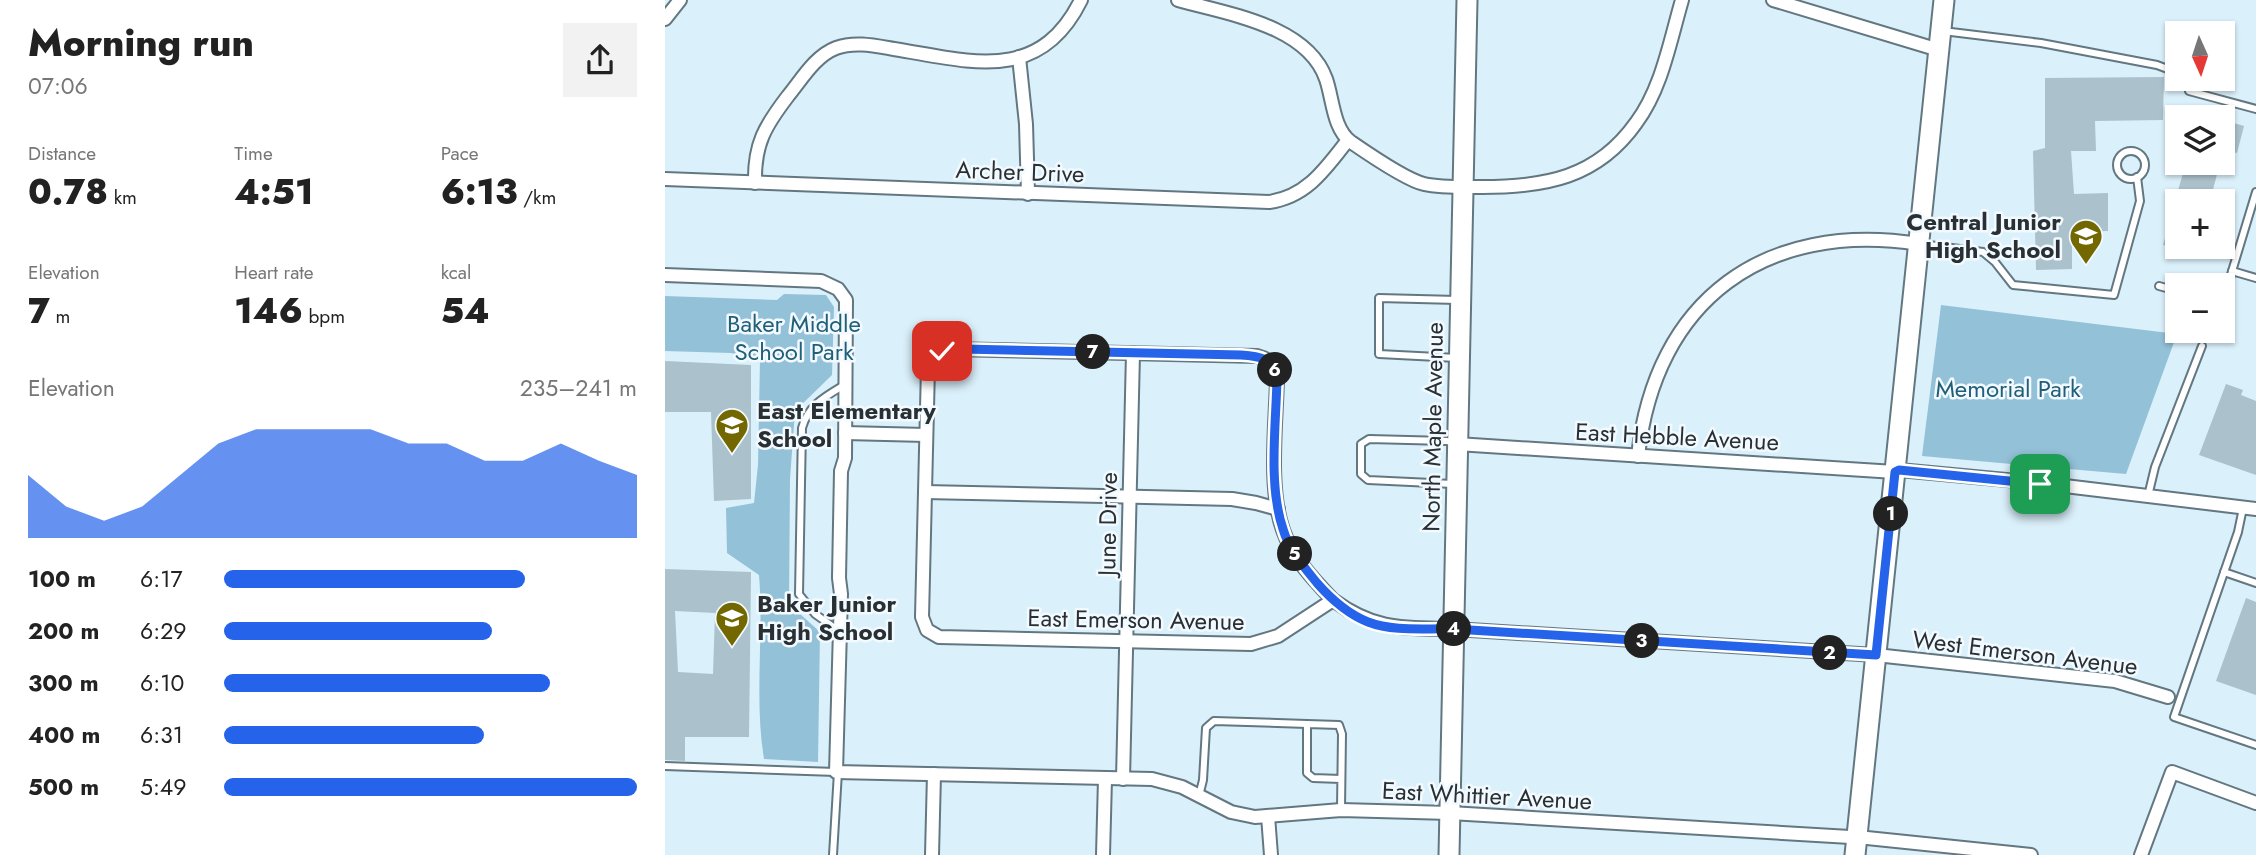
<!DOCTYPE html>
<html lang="en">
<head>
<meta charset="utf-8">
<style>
	:root { --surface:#fff; --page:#f2f2f2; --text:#222; --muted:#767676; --accent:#2563eb }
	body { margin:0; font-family:Jost,sans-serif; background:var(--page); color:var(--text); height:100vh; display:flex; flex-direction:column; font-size:26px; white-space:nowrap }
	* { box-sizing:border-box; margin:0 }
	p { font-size:23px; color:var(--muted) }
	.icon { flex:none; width:38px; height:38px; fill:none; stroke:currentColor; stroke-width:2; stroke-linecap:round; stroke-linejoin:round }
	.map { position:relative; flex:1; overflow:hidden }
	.drawer { display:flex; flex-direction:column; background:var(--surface); width:665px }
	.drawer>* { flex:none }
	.needle { width:46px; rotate:177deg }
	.buttons { position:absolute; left:1500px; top:21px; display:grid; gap:14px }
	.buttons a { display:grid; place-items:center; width:70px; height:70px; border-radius:0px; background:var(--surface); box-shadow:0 2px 5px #0004; font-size:35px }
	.pin { position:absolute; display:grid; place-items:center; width:60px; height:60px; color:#fff; margin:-30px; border-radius:14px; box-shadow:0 4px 10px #0006 }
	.km { position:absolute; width:35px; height:35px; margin:-18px; border-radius:50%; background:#222; color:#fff; font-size:19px; line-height:35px; text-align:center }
	.round { display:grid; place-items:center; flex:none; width:74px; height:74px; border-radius:0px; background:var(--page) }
	.overview { display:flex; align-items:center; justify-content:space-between; height:119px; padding:0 28px }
	h1 { font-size:38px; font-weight:800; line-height:52px }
	.stats { display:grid; grid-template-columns:repeat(3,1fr); gap:10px; height:119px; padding:7px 28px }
	.stats div { display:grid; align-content:center }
	.stats b { font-size:35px; font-weight:800 }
	.stats small { font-size:19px; font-weight:400 }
	.stats p { font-size:19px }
	.chart { height:196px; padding:14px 28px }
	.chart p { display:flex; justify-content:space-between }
	.chart svg { width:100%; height:126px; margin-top:7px; fill:var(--accent); opacity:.7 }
	ul { padding:0 28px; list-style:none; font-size:23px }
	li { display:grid; grid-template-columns:112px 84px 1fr; align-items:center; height:52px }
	li i { height:18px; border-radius:9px; background:var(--accent) }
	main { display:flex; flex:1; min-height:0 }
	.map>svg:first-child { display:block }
	.green { fill:#93c1d8 }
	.building { fill:#abc1cb; fill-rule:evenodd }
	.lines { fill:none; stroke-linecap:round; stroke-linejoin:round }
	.lane-casing { stroke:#637781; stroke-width:10 }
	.street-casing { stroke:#637781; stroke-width:16 }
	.secondary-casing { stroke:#637781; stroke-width:23 }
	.lane { stroke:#fff; stroke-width:6 }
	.street { stroke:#fff; stroke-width:12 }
	.secondary { stroke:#fff; stroke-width:19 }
	.route-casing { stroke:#fff; stroke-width:14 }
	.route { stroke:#2563eb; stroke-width:9 }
	.labels { text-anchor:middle; stroke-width:5; stroke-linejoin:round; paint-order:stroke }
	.street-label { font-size:24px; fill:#283034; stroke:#f2faff }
	.poi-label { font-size:24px; font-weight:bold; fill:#283034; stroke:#f2faff; text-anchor:start }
	.park-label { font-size:24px; fill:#215f79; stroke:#f2faff }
</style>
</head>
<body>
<main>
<section class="drawer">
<div class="overview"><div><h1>Morning run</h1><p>07:06</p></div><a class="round"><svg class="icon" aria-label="share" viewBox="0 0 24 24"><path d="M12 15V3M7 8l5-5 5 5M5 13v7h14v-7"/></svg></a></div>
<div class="stats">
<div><p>Distance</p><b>0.78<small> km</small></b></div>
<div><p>Time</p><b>4:51</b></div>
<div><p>Pace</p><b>6:13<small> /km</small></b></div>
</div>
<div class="stats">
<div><p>Elevation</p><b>7<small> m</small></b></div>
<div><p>Heart rate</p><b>146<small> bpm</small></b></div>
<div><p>kcal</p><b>54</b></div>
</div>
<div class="chart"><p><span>Elevation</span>235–241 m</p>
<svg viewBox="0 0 160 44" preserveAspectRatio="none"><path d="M0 44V22L10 33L20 38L30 33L40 22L50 11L60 6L70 6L80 6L90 6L100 11L110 11L120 17L130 17L140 11L150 17L160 22V44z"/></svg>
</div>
<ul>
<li><b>100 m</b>6:17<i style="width:73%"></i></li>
<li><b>200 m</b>6:29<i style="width:65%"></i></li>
<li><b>300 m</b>6:10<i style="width:79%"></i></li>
<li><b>400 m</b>6:31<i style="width:63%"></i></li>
<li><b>500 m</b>5:49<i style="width:100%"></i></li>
</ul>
</section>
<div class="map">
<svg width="1591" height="855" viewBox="0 0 1591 855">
	<rect width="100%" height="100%" fill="#daf0fb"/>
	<g class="green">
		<path d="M119 294 161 295 169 307 167 375 130 411 125 479 124 604 155 632 153 762 99 759C89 699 99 636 94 575L62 553 61 508 89 503 93 465 95 360 66 353 0 351V296L112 300Z"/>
		<path d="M1276 305 1512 334 1461 474 1257 456Z"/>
	</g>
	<g class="building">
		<path d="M1499 77 1498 120 1430 121 1431 151H1406L1409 194 1443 193V231L1407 232V269L1371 270 1368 151 1380 148V78Z"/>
		<path d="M1558 120 1579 126 1572 153 1558 149Z"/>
		<path d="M1521 163H1555L1545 201H1510Z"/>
		<path d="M1509 206H1512V248L1498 245Z"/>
		<path d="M0 361 86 365V499L49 501 46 412H0Z"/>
		<path d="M1561 384 1578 390 1576 395 1591 401V475L1534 455Z"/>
		<path d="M0 569 86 572 84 737H20V761L0 760ZM10 611 50 613 48 674 13 672Z"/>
		<path d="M1581 598 1591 602V695L1551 681Z"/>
	</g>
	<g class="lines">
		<defs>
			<g id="lane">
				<path d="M1278 31 1376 43 1492 65 1508 71 1511 77"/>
				<path d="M1524 91 1591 109"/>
				<circle cx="1466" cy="165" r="14"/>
				<path d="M1256 244 1318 252 1330 262 1348 285 1449 295 1475 201 1472 177"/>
				<path d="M1567 271 1591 278"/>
				<path d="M1494 286 1512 291"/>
				<path d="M1558 301 1591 192"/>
				<path d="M792 358 714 354V298L792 300"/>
				<path d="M788 484 703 480 696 474V444L704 439 782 441 791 444"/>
				<path d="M1483 496 1490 467 1537 346"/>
				<path d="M1578 508 1573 532 1509 717 1591 745"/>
				<path d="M1559 572 1591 583"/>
				<path d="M174 631 150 614 134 594 137 428C143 405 161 396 181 384"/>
				<path d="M0 766 171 772"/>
				<path d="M534 796 538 780 541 728 549 721 642 724"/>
				<path d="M676 809 677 734 674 725 642 724V773L648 778 676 779"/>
				<path d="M168 855 173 772"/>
			</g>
			<g id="street">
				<path d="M513 0C562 14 642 25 661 79 668 99 668 129 686 142 702 153 741 180 759 184 778 188 799 187 817 187 880 187 932 178 971 123 997 88 1005 41 1017 0"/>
				<path d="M1108 0 1274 50"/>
				<path d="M0 19 15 0"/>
				<path d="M354 57 361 124 363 194"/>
				<path d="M0 179 604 202C642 197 661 168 683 140"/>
				<path d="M90 183C89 144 100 126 123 96 137 79 150 56 171 48 190 41 211 46 229 49 304 61 374 85 416 0"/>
				<path d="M0 275 156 281 173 289 181 300 180 458 176 471 174 578 176 594 171 772 487 779 517 787 566 812 590 817 676 810 785 813 1202 838 1366 855"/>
				<path d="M180 433 261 435"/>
				<path d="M792 444 1230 472 1234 470 1375 483 1591 509"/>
				<path d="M973 456C990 300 1100 220 1254 244"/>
				<path d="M260 492 567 499 591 503 613 509"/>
				<path d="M668 600C649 580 627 557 618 530 603 488 611 424 612 379 611 366 604 359 592 356L285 349C273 351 268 356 263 367L257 617 262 630 274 637 586 644 613 636 668 600C711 631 738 628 789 629L1211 655 1450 681 1503 697"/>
				<path d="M458 779 468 353"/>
				<path d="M603 816 606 855"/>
				<path d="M267 855 269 774"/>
				<path d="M438 855 440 779"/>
				<path d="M1476 855 1507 772 1591 803"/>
			</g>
			<g id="secondary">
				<path d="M784 855 802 0"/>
				<path d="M1190 855 1279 0"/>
			</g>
		</defs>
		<use href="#lane" class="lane-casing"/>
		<use href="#street" class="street-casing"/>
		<use href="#secondary" class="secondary-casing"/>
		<use href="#lane" class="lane"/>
		<use href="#street" class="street"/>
		<use href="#secondary" class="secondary"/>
	</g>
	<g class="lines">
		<defs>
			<path id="route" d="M277 351 298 349 576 355C594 356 609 358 612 379 611 425 603 485 618 529 624 550 639 567 652 583 666 599 683 614 703 622 729 632 761 628 789 629L1211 655 1230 472 1234 470 1375 484"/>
		</defs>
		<use href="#route" class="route-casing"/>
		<use href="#route" class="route"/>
	</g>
	<defs>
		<symbol id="school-pin" viewBox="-11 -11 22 30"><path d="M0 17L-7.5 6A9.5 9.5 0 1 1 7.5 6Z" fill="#736800" stroke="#f2faff"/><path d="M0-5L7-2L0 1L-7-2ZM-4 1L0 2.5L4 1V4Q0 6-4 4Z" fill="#fff"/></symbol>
	</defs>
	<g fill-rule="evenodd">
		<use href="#school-pin" x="1402" y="217" width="38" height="52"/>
		<use href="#school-pin" x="48" y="406" width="38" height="52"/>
		<use href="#school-pin" x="48" y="599" width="38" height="52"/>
	</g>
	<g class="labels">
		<g class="street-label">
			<text transform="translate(355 172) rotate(2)" y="8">Archer Drive</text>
			<text transform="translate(768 427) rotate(-89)" y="8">North Maple Avenue</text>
			<text transform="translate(1012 437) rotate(3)" y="8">East Hebble Avenue</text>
			<text transform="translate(443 524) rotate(-89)" y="8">June Drive</text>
			<text transform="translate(471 620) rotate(1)" y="8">East Emerson Avenue</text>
			<text transform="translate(1360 653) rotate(7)" y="8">West Emerson Avenue</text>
			<text transform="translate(822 796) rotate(3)" y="8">East Whittier Avenue</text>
		</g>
		<g class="poi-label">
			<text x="1396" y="230" text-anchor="end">Central Junior<tspan x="1396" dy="28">High School</tspan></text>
			<text x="92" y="419">East Elementary<tspan x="92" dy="28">School</tspan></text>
			<text x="92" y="612">Baker Junior<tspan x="92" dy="28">High School</tspan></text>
		</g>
		<g class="park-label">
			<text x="129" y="332">Baker Middle<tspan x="129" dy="28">School Park</tspan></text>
			<text x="1343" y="397">Memorial Park</text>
		</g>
	</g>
</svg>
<div class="buttons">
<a><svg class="needle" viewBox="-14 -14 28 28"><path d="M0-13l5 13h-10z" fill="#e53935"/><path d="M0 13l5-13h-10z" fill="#767676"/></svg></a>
<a><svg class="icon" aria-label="layers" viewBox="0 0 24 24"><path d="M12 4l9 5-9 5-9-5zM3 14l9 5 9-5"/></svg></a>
<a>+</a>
<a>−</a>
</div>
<div class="pin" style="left:1375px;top:484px;background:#1e9e55"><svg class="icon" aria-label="arrive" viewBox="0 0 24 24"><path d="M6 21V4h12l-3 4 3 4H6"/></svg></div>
<div class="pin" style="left:277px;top:351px;background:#d93025"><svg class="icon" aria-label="check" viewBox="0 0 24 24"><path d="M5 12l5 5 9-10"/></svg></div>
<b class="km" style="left:1226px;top:514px">1</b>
<b class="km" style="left:1165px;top:653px">2</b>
<b class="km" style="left:977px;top:641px">3</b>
<b class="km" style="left:789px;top:629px">4</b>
<b class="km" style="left:630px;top:554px">5</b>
<b class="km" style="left:610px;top:370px">6</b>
<b class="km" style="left:428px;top:352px">7</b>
</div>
</main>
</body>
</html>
